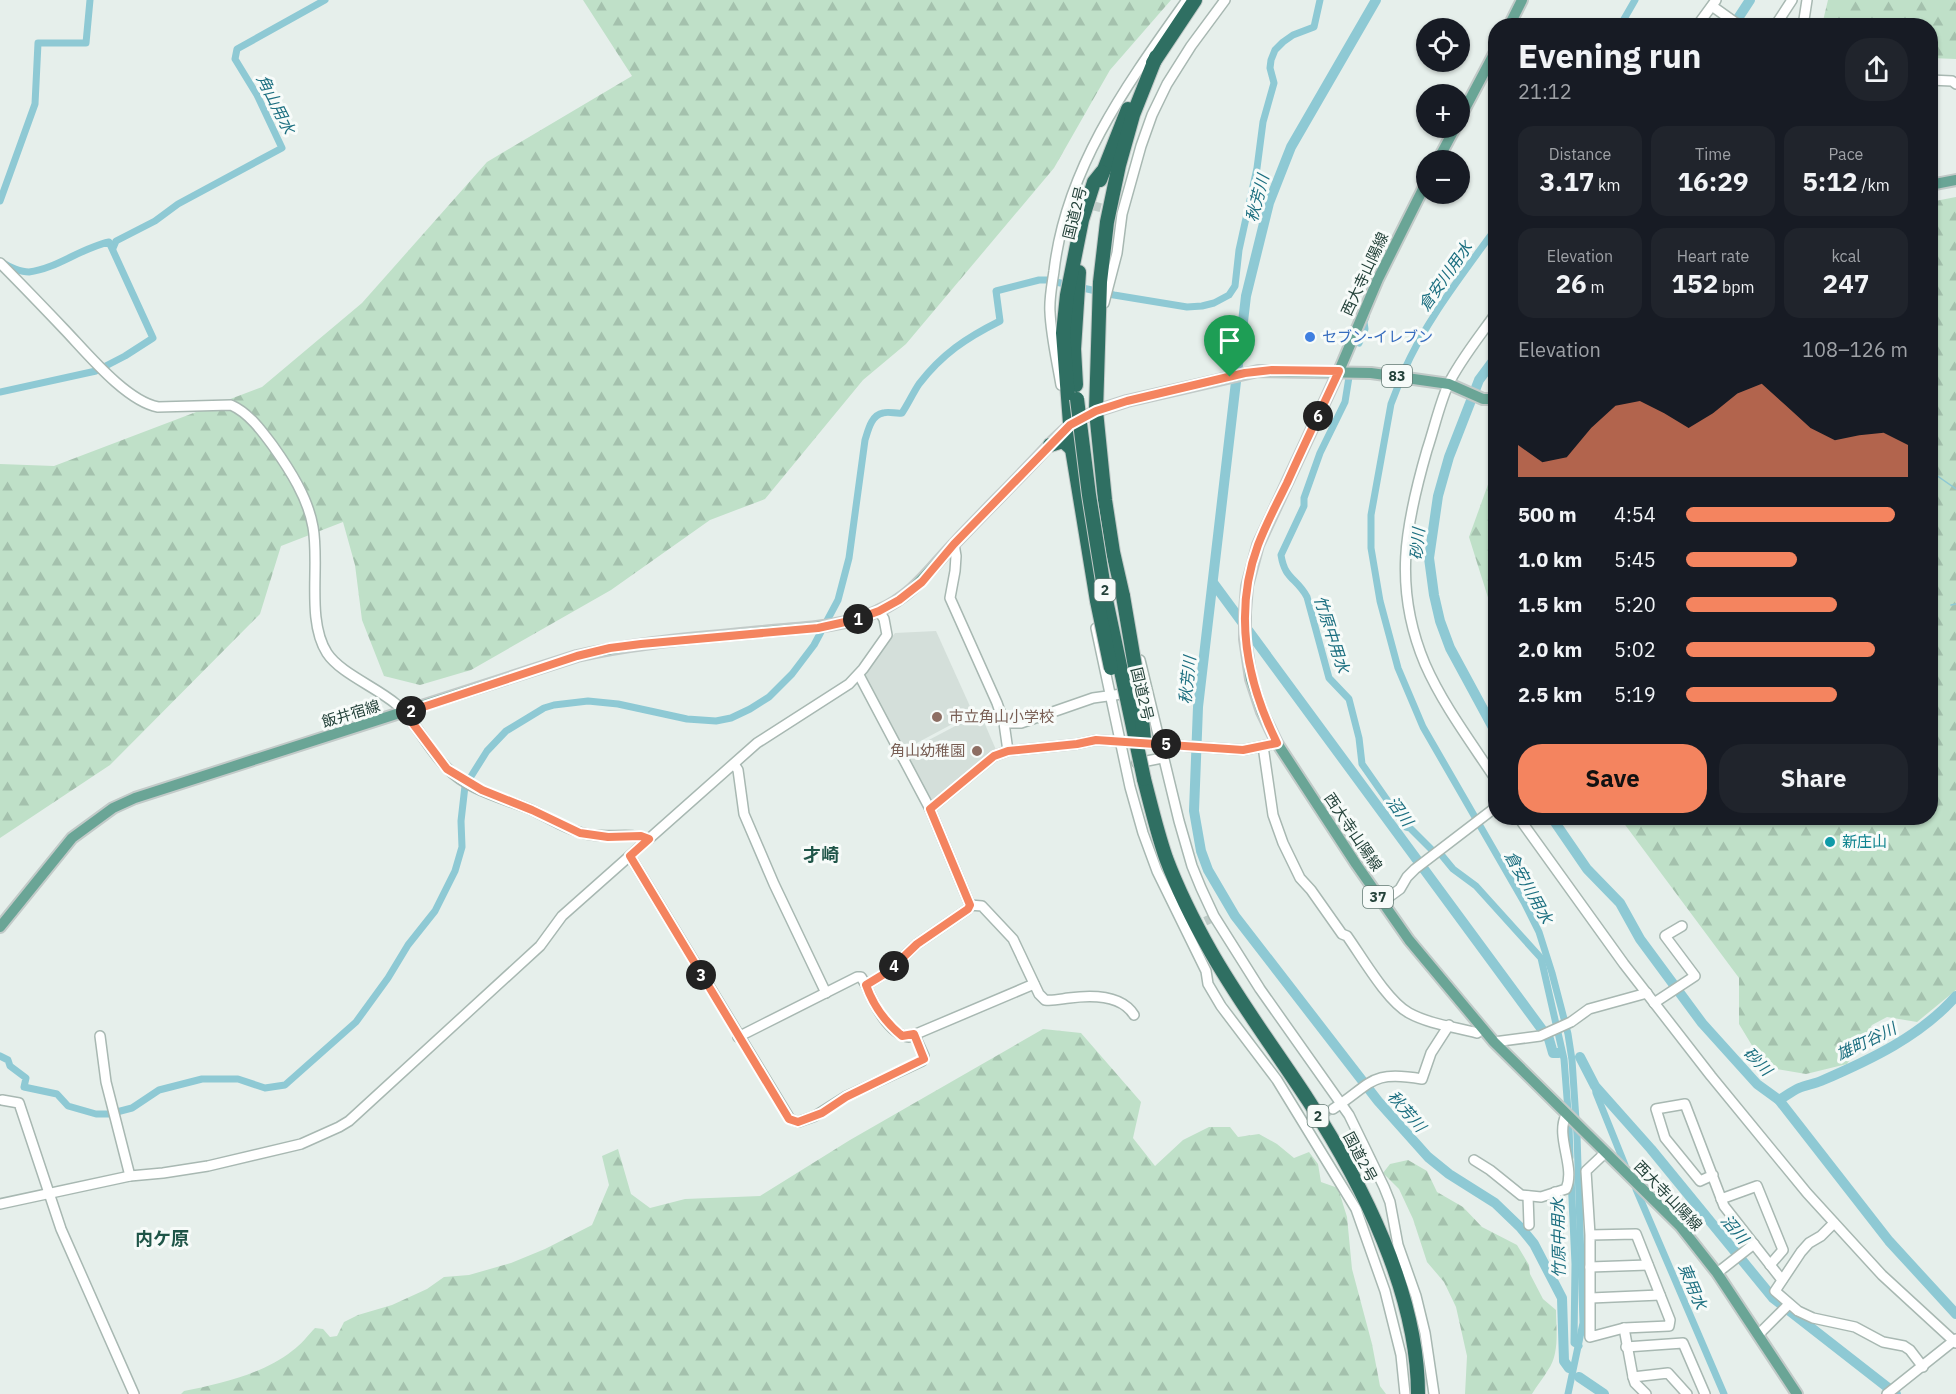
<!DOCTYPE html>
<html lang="en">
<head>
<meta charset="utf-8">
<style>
	:root { --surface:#171b24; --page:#20242c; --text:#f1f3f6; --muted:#9ea1a6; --accent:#f4845f }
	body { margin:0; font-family:"IBM Plex Sans","Noto Sans JP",sans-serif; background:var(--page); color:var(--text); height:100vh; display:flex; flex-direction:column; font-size:22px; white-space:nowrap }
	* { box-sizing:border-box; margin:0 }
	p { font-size:20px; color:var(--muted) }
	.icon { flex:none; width:33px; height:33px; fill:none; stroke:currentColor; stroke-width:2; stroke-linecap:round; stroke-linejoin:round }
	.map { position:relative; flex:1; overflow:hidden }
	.sheet { position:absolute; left:1488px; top:18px; width:450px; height:807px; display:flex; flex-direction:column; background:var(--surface); border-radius:24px; box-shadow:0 2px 4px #0004 }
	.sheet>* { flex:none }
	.buttons { position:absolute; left:1416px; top:18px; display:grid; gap:12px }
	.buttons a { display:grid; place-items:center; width:54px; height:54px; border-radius:50%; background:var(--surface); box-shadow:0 2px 4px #0004; font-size:30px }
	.pin { position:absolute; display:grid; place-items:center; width:51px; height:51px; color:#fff; margin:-62px -26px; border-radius:50% 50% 50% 0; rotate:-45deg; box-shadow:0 0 6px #0007 }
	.pin .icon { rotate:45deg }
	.km { position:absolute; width:30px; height:30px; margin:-15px; border-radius:50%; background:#222; color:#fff; font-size:16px; line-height:30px; text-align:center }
	.round { display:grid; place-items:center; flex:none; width:63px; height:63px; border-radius:24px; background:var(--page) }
	.head { display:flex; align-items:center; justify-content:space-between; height:102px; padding:0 30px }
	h1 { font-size:33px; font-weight:800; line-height:45px }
	.figures { display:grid; grid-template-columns:repeat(3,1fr); gap:9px; height:102px; padding:6px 30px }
	.figures div { display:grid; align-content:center; border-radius:15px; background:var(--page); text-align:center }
	.figures b { font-size:26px; font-weight:800 }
	.figures small { font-size:16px; font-weight:400 }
	.figures p { font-size:16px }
	.chart { height:168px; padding:12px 30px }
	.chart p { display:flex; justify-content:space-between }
	.chart svg { width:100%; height:108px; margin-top:6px; fill:var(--accent); opacity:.7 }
	.cta { display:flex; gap:12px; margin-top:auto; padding:12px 30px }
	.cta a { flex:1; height:69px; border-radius:24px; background:var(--accent); color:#111; font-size:24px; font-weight:800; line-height:69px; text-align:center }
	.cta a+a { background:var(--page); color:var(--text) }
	ul { padding:0 30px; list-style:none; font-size:20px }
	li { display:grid; grid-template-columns:96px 72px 1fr; align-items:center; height:45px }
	li i { height:15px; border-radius:8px; background:var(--accent) }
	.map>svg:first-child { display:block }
	.built { fill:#d4dfda }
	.forest { fill:url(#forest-firs) }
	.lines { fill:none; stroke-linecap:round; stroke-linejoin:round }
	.stream { stroke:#8ec9d4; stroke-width:1.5 }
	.canal { stroke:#8ec9d4; stroke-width:7 }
	.river { stroke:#8ec9d4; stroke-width:10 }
	.minor-tunnel { stroke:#bfccc8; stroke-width:9; stroke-dasharray:9 4.5; stroke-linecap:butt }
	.minor-casing { stroke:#a8b8b2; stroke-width:12 }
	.major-casing { stroke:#c2cac8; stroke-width:14 }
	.highway-casing { stroke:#c2cac8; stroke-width:16 }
	.minor { stroke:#fff; stroke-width:9 }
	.major { stroke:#6aa596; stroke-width:10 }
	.highway { stroke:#2f6f62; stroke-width:14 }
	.highway-bridge-casing { stroke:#c2cac8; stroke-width:16; stroke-linecap:butt }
	.highway-bridge { stroke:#2f6f62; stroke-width:14 }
	.route-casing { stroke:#fff; stroke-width:12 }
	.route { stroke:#f4845f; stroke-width:8 }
	.shop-dot { fill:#3f7fe0; stroke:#f7fbf9; stroke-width:2 }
	.education-dot { fill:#8d6e63; stroke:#f7fbf9; stroke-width:2 }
	.culture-dot { fill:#0f9aa8; stroke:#f7fbf9; stroke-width:2 }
	.labels { text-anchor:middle; stroke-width:6; stroke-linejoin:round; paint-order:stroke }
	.shield { fill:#f7fbf9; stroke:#637a73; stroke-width:1.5 }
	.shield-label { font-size:14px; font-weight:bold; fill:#24423a }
	.street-label { font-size:15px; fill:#24423a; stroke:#f7fbf9 }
	.shop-label { font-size:15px; fill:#366cbe; stroke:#f7fbf9; text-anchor:start }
	.education-label { font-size:15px; fill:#785e54; stroke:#f7fbf9; text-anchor:start }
	.culture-label { font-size:15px; fill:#0d838f; stroke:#f7fbf9; text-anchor:start }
	.water-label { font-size:16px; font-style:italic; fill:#1c6f80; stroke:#f7fbf9 }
	.quarter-label { font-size:18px; font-weight:bold; fill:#1f5548; stroke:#f7fbf9 }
</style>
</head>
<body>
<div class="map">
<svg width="1956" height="1394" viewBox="0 0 1956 1394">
	<defs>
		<pattern id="forest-firs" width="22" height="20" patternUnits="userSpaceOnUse" patternTransform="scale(1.5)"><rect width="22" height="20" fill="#bfe0c8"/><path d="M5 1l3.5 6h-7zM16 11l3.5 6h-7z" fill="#a4c1ad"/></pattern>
	</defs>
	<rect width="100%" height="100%" fill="#e6efeb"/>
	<g class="built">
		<path d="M936 631 973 713 900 752 863 675 895 633Z"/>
		<path d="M980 713 997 752 930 804 906 752Z"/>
	</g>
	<g class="forest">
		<path d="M583 0H1171L1110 70 1054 168 906 344 863 380 765 499 710 520 611 590 471 670 420 685 384 676 362 620 355 565 343 522 281 546 260 614 110 765 0 838V464L54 466 262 387 362 303 487 162 632 76Z"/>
		<path d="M1828 0H1956V59L1931 58 1930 26 1822 25Z"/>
		<path d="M1956 197V990L1917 1022 1887 1017 1872 1025 1847 1064 1806 1074 1765 1067 1739 1024V978L1620 818H1930V202Z"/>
		<path d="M1495 472V620L1469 537 1490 479Z"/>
		<path d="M1043 1029 1081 1033 1141 1102 1133 1138 1155 1166 1183 1140 1209 1127H1230L1238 1137 1259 1134 1277 1144 1294 1158 1309 1152 1318 1164 1321 1182 1338 1188 1347 1217 1352 1269 1372 1344 1380 1386 1386 1394H181L184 1391C219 1384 263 1374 292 1351 301 1345 308 1335 315 1328L323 1329 330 1337 337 1336 344 1322 358 1315 392 1305 427 1289 444 1277 469 1275 511 1263 545 1249 592 1225 609 1185 602 1156 618 1149 631 1194 650 1208 685 1199 760 1196 850 1140Z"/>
		<path d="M1408 1160 1427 1171 1437 1192 1463 1207 1482 1227 1517 1245 1529 1265 1530 1274 1543 1299 1556 1310C1556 1329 1560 1353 1548 1370 1543 1379 1537 1385 1532 1394H1465L1467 1356 1456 1307 1444 1282 1427 1262 1413 1219 1399 1189 1383 1173 1390 1164Z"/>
	</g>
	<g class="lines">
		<g class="stream">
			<path d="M1936 475 1956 489"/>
			<path d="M1951 605 1956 604"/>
		</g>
		<g class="canal">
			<path d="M1620 26 1635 0"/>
			<path d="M0 201 35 104 38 43H86L90 0"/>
			<path d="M113 248 116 241 155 221 178 204 282 148 257 95 235 59 237 49 325 0"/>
			<path d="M1056 282 1114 295 1187 307 1202 306 1214 303 1229 295 1235 286 1239 250 1257 168 1263 122 1274 83 1270 68 1271 60 1275 50 1283 42 1293 35 1314 27 1320 0"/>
			<path d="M1359 343 1365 329 1364 322 1366 317"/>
			<path d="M1403 373C1426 320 1462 275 1496 228"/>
			<path d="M1349 377 1345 402 1320 453 1304 498V506L1281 555C1285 580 1296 577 1307 597L1329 678 1349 699 1359 738 1362 764 1406 827 1410 828 1433 851"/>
			<path d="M1400 381 1391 404 1371 515V548L1380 601 1398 668 1423 727 1524 902 1539 932 1552 973 1568 1034 1572 1060 1577 1135 1583 1323 1568 1394"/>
			<path d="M0 392 96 371 125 356 153 338 109 242C81 248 56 269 29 272 21 272 9 267 3 263"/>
			<path d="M1439 852 1453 869 1476 886 1541 958 1564 1059 1568 1111"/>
			<path d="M0 1056 8 1060 10 1066 26 1078 24 1087 57 1094 68 1106 96 1114H109L132 1108 159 1090 202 1079H238L265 1088 285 1085 356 1022 388 978 408 945 435 911 455 871 462 847 461 821 465 786 487 751 506 731 544 708 554 705 588 701 618 704 687 719 716 721 731 718 750 709 769 697 792 674 814 645 838 600 849 558 865 440C868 431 871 415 883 413 889 411 896 414 902 413 908 404 913 393 919 384 942 354 966 338 1000 321L996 291 1039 280H1049"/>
			<path d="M1595 1086 1596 1093 1625 1165"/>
			<path d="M1569 1126 1570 1157"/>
			<path d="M1571 1177 1575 1264 1574 1343 1579 1346"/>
			<path d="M1636 1189 1724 1394"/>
		</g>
		<g class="river">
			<path d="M1376 0 1291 147 1269 203 1246 296 1198 707 1194 811 1201 851 1208 870 1235 916 1378 1101 1428 1157 1449 1174 1495 1203 1521 1228 1534 1244 1562 1298 1564 1361 1569 1368"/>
			<path d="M1733 26 1750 0"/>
			<path d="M1496 357 1479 380 1449 457 1438 496 1429 558 1434 595 1440 621 1450 648 1496 733"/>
			<path d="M1214 584 1549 1039 1553 1053H1559"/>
			<path d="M1552 818 1587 869 1620 903 1640 939 1702 1023 1757 1084 1779 1100 1889 1241 1956 1314"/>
			<path d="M1580 1057 1595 1086 1651 1149 1773 1298 1896 1394"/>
			<path d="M1779 1100C1786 1096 1792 1091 1799 1088 1806 1085 1814 1084 1821 1081 1870 1060 1921 1036 1956 996"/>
			<path d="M1579 1377 1604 1394"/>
		</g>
		<g class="minor-tunnel">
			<path d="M1079 202 1113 211"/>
			<path d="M1193 927 1210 919"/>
			<path d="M1313 1120 1333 1109"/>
		</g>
		<defs>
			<g id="minor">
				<path d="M1712 6 1740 26"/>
				<path d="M1697 26 1716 0"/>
				<path d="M1775 26 1792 0"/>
				<path d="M1803 26 1807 0"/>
				<path d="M1930 80 1952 81 1956 84"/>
				<path d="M0 263C22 285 43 307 64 329 87 353 126 401 158 407L231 405C249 413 262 431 273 446 290 470 308 498 313 527 320 565 306 620 327 653 340 673 376 687 396 704 416 722 428 749 447 768 469 791 504 798 532 810 549 818 564 828 582 833 604 840 628 831 649 839"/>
				<path d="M1104 303 1117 253 1122 214 1141 146 1152 115 1167 84 1191 46 1225 0"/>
				<path d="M1496 313C1480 336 1460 360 1448 385 1439 406 1434 429 1427 450 1405 526 1393 588 1425 664 1443 705 1471 742 1496 780"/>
				<path d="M1061 385C1057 361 1051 336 1050 312 1049 299 1052 285 1054 271 1066 167 1128 83 1187 0"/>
				<path d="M954 544 956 556 955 571 950 598 997 703 1004 723 1008 751"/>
				<path d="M1096 628 1130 787 1143 833 1157 871 1206 971 1208 984 1221 1006 1277 1080 1356 1209 1385 1291 1401 1355 1405 1394"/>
				<path d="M1140 660 1179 821 1192 866 1201 888 1214 916 1260 989 1349 1115 1384 1187 1390 1202 1398 1245 1416 1296 1425 1333 1434 1394"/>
				<path d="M859 675 930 809 970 905"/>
				<path d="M1004 723H1021L1093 698 1129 693"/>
				<path d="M1263 746 1273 815 1283 843 1300 878 1311 890 1342 934 1347 936C1362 957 1387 1001 1409 1013 1429 1024 1455 1027 1477 1033L1482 1029"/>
				<path d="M1137 763 1162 758"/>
				<path d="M734 764 738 770 744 814 774 884 826 993"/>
				<path d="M930 809 994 756 1008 751 1077 744 1096 740 1243 750 1277 743"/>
				<path d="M1519 818 1624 964 1711 1076 1807 1193 1882 1275 1956 1343"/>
				<path d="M630 856 790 1119 798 1122 815 1116 845 1097 922 1061 924 1056 914 1034"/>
				<path d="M1382 902 1400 889 1407 877 1415 869 1496 807"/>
				<path d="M866 985C872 1001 889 1035 909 1037L1034 984"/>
				<path d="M1654 1003 1695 976 1665 936 1682 926"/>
				<path d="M100 1036 106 1082 130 1176"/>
				<path d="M738 1037 857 977H861L866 985 868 984 889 971 917 944 968 909 970 905 982 906 1013 939 1039 994 1045 1000C1053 1001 1061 999 1069 998 1091 995 1121 994 1134 1015"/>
				<path d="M1494 1042 1540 1036 1571 1022 1589 1009 1647 993"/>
				<path d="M2 1100 19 1103 61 1229 134 1394"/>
				<path d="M1333 1109C1373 1083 1370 1070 1422 1079L1431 1053 1449 1025"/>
				<path d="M1474 1160 1490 1170 1521 1195 1541 1197 1566 1189C1576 1167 1555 1137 1566 1115"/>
				<path d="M1713 1175 1700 1181 1665 1138 1656 1109 1685 1104 1724 1206 1782 1280"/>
				<path d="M1555 1192 1558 1221V1263"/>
				<path d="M1528 1196 1529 1225"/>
				<path d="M1721 1199 1757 1186 1783 1250 1770 1265"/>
				<path d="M0 1204 130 1176 163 1173 208 1166 301 1144 339 1127 349 1121 540 946 562 916 757 743 849 684 863 669 887 635 884 619 879 611"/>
				<path d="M1834 1223 1821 1236 1809 1243 1801 1252 1775 1291 1798 1311 1813 1318 1855 1327 1883 1342 1904 1346 1910 1350 1923 1367"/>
				<path d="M1590 1235 1636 1234 1670 1320 1669 1326 1624 1328 1590 1337V1235L1586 1171 1605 1153"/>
				<path d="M1590 1267 1648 1265"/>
				<path d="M1717 1273 1754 1244"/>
				<path d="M1591 1298 1660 1295"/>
				<path d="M1624 1328 1633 1377 1635 1383 1646 1394"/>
				<path d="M1758 1335 1789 1304"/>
				<path d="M1626 1347 1683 1343 1705 1394"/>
				<path d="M1633 1377 1668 1373 1687 1394"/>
				<path d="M1887 1394 1956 1339"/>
			</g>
			<g id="major">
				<path d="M1509 26 1522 0"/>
				<path d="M1460 118 1496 50"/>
				<path d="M1438 160 1455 128"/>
				<path d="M1426 183 1378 279 1339 371 1258 545 1247 586 1245 612V639L1251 679 1262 712 1277 743 1356 864 1409 940 1494 1042 1680 1226 1717 1273 1797 1394"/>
				<path d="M1930 185 1956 180"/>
				<path d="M0 927 72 838 113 808 135 798 577 656C638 642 700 638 762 632 802 628 842 628 878 611 914 595 930 569 956 542 988 508 1022 475 1054 440L1070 425 1096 411 1127 401 1258 371 1371 373 1449 384 1483 399H1491L1496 394"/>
			</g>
			<g id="highway">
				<path d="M1153 63 1195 0"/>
				<path d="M1100 180 1128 109"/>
				<path d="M1076 385 1074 349 1079 272"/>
				<path d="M1050 445 1063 441 1072 449"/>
				<path d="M1123 596 1113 552 1105 500 1096 411 1100 282 1107 222 1119 165 1133 115 1156 57"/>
				<path d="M1097 601 1072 449 1063 333 1067 295 1082 220 1094 182 1102 172"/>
				<path d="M1144 779C1151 806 1157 832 1166 858 1178 890 1194 922 1211 952 1240 1003 1276 1051 1308 1100 1362 1183 1418 1293 1418 1394"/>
			</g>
		</defs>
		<use href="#minor" class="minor-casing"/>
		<use href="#major" class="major-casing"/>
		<use href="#highway" class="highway-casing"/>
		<use href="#minor" class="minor"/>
		<use href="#major" class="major"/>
		<use href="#highway" class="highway"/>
		<defs>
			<g id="highway-bridge">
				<path d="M1077 399 1089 495 1106 600 1144 779"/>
				<path d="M1123 596 1139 690 1144 739"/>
				<path d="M1097 601 1111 668"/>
			</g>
		</defs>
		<use href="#highway-bridge" class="highway-bridge-casing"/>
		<use href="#highway-bridge" class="highway-bridge"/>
	</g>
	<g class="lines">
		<defs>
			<path id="route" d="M1272 370 1339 371C1322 408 1304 445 1287 483 1277 503 1266 524 1258 545 1233 613 1246 680 1277 743L1243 750 1096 740 1077 744 1008 751 994 756 930 809 970 905 968 909 917 944 889 971 866 985C873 1005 885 1022 902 1036L914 1034 924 1059 846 1097 822 1113 798 1122 789 1119 630 856 649 839 641 836 608 837 580 833 532 810 482 790 447 769 405 713 577 656 610 648 641 644 818 628 854 620 879 611 899 600 922 582 954 544 1070 425 1096 411 1127 401 1245 373Z"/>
		</defs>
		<use href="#route" class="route-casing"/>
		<use href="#route" class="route"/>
	</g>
	<circle class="shop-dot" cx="1310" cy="337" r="6"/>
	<g class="education-dot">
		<circle cx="937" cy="717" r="6"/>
		<circle cx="977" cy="751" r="6"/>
	</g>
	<circle class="culture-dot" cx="1830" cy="842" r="6"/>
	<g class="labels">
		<g class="shield">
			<rect x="1382" y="365" width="30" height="22" rx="4.5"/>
			<rect x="1094.5" y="579" width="21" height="22" rx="4.5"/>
			<rect x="1363" y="886" width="30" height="22" rx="4.5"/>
			<rect x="1307.5" y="1105" width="21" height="22" rx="4.5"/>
		</g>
		<g class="shield-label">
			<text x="1397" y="381">83</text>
			<text x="1105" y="595">2</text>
			<text x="1378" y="902">37</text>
			<text x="1318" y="1121">2</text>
		</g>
		<g class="street-label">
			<text transform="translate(1075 213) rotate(-76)" y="5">国道2号</text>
			<text transform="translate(1365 274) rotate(-65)" y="5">西大寺山陽線</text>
			<text transform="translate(1142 694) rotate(77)" y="5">国道2号</text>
			<text transform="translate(351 714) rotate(-17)" y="5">飯井宿線</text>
			<text transform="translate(1353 832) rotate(56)" y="5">西大寺山陽線</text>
			<text transform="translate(1360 1157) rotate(62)" y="5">国道2号</text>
			<text transform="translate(1668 1196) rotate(46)" y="5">西大寺山陽線</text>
		</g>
		<g class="shop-label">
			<text x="1322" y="342">セブン-イレブン</text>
		</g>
		<g class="education-label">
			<text x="949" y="722">市立角山小学校</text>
			<text x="965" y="756" text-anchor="end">角山幼稚園</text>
		</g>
		<g class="culture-label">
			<text x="1842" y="847">新庄山</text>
		</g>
		<g class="water-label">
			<text transform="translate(276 104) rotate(63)" y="6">角山用水</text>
			<text transform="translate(1257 198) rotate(-75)" y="6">秋芳川</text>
			<text transform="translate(1445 276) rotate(-55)" y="6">倉安川用水</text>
			<text transform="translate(1417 544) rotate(-85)" y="6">砂川</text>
			<text transform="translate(1332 634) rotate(72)" y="6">竹原中用水</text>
			<text transform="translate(1187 680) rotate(-84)" y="6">秋芳川</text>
			<text transform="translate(1400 811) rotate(54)" y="6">沼川</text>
			<text transform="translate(1529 887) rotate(61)" y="6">倉安川用水</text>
			<text transform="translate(1866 1041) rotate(-26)" y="6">雄町谷川</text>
			<text transform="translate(1758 1061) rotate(46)" y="6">砂川</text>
			<text transform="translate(1407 1111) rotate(49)" y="6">秋芳川</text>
			<text transform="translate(1735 1229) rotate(50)" y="6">沼川</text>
			<text transform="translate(1558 1238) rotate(-91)" y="6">竹原中用水</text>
			<text transform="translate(1693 1286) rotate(67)" y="6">東用水</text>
		</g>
		<g class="quarter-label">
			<text x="821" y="861">才崎</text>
			<text x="162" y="1245">内ケ原</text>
		</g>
	</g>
</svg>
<div class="buttons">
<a><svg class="icon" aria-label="locate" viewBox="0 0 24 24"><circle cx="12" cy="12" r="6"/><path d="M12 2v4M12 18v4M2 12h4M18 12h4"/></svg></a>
<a>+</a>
<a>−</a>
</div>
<div class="pin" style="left:1230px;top:377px;background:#1e9e55"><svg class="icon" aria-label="arrive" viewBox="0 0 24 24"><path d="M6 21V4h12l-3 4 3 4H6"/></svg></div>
<b class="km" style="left:858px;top:619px">1</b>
<b class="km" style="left:411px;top:711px">2</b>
<b class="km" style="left:701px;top:975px">3</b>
<b class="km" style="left:894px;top:966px">4</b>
<b class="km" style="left:1166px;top:744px">5</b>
<b class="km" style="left:1318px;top:416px">6</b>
<section class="sheet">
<div class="head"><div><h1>Evening run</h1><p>21:12</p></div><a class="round"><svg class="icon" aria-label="share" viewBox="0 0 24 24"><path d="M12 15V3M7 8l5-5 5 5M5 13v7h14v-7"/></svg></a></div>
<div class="figures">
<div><p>Distance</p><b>3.17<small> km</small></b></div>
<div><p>Time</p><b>16:29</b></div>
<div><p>Pace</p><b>5:12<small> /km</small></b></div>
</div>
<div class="figures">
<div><p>Elevation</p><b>26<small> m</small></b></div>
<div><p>Heart rate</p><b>152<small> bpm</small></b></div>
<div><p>kcal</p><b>247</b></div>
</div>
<div class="chart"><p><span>Elevation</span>108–126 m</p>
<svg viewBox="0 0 160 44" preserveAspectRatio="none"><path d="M0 44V31L10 38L20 36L30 24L40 15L50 13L60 18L70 24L80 18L90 10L100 6L110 15L120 24L130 29L140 27L150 26L160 31V44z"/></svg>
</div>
<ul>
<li><b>500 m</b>4:54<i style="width:94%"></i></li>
<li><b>1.0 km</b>5:45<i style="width:50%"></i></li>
<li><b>1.5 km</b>5:20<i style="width:68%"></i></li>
<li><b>2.0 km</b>5:02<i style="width:85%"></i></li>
<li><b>2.5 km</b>5:19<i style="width:68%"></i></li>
</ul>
<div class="cta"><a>Save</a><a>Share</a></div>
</section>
</div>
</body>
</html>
